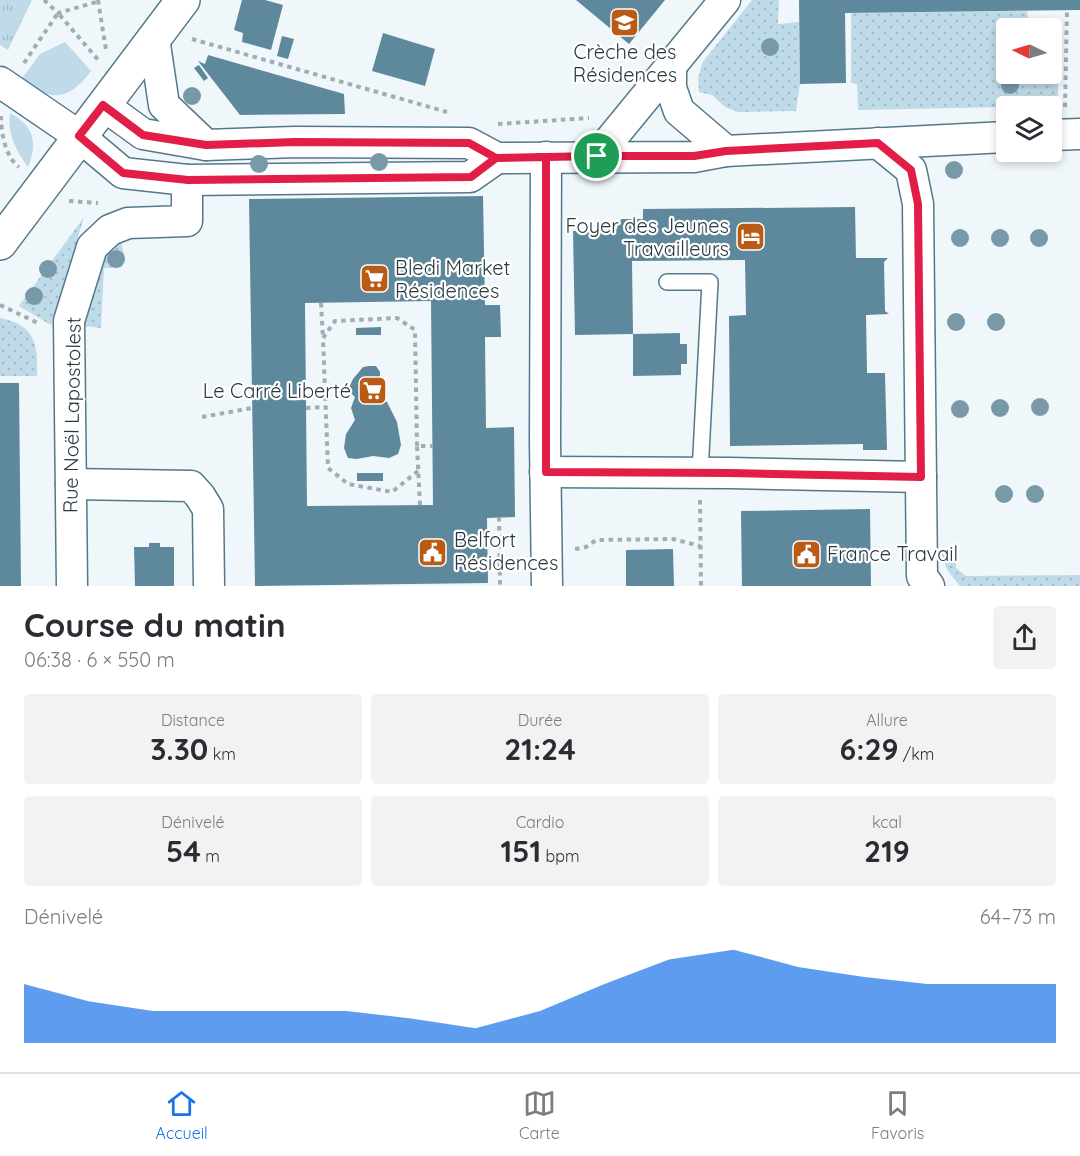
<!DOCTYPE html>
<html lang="fr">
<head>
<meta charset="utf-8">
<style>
	:root { --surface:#fff; --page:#f2f2f3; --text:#2b2b33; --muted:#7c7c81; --line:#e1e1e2; --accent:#1a73e8 }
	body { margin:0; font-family:Quicksand,sans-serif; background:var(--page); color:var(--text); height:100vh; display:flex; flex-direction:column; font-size:22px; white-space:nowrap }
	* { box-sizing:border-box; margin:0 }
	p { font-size:20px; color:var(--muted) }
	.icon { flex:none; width:33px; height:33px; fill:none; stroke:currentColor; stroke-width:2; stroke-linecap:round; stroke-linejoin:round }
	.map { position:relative; height:586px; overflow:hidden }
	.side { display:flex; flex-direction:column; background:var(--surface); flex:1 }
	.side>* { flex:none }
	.needle { width:39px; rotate:275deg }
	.controls { position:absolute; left:996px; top:18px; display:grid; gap:12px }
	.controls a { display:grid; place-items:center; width:66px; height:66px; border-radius:6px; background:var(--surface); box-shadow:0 3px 9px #0003; font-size:30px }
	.pin { position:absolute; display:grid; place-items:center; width:51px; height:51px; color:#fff; margin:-26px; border:3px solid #fff; border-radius:50%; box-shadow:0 2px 6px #0007 }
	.round { display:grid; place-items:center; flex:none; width:63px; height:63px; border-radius:6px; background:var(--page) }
	.summary { display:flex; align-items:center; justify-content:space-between; height:102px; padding:0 24px }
	h1 { font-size:33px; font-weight:700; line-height:45px }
	.metrics { display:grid; grid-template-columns:repeat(3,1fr); gap:9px; height:102px; padding:6px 24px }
	.metrics div { display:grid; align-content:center; border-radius:6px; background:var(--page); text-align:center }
	.metrics b { font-size:30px; font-weight:700 }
	.metrics small { font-size:16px; font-weight:400 }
	.metrics p { font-size:16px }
	.chart { height:168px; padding:12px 24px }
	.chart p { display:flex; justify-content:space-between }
	.chart svg { width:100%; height:108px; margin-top:6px; fill:var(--accent); opacity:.7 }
	.dock { display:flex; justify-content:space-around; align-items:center; height:84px; border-top:2px solid var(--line); background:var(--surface); font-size:16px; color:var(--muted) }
	.dock a { display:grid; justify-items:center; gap:3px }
	.dock .current { color:var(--accent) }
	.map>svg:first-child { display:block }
	.grass { fill:url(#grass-dots) }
	.park { fill:url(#park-tufts) }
	.garden { fill:#bfdae8 }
	.building { fill:#5e889c; fill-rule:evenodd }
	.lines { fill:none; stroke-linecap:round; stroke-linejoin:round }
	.service-casing { stroke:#54788a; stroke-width:18 }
	.minor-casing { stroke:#54788a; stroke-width:33 }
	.tertiary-casing { stroke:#54788a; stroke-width:36 }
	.path { stroke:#a2acb2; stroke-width:4; stroke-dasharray:4.5 4.5; stroke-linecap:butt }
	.service { stroke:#fff; stroke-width:15 }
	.minor { stroke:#fff; stroke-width:30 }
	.tertiary { stroke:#fff; stroke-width:33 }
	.tree { fill:#789aa8 }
	.route-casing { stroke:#fff; stroke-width:12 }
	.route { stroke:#e11d48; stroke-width:8 }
	.labels { text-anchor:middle; stroke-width:4.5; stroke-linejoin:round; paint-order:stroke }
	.poi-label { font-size:20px; fill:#2a3941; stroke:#fff; text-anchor:start }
	.street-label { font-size:20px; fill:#2a3941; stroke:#fff }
</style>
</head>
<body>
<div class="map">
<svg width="1080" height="586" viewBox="0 0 1080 586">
	<defs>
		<pattern id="grass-dots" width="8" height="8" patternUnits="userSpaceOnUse" patternTransform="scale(1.5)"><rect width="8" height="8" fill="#bfdae8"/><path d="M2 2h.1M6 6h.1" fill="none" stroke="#a4bcc8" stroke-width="1.8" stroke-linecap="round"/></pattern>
		<pattern id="park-tufts" width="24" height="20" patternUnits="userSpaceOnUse" patternTransform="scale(1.5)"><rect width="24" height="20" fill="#bfdae8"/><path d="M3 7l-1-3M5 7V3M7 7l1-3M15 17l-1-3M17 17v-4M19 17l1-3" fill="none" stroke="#a4bcc8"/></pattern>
	</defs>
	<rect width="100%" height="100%" fill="#f0f7fb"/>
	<g class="grass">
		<path d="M752 0H779L778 24 799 22 800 84 796 111 738 112 725 107 712 95 699 92 698 79 702 63Z"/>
		<path d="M1027 11 1029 28H1006V74H1052V41L1058 46V98L1051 106 858 110 857 84 851 83V13Z"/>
		<path d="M84 217 51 325 19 306Z"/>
		<path d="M110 242H121L124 254 122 267 104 268 101 328 84 326 86 304Z"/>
		<path d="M0 318C36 325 38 345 37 376H0Z"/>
		<path d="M941 554H955L956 568 966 576 1080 575V586H960L948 571Z"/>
	</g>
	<path class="park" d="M0 0H32L8 50 0 45Z"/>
	<g class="garden">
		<path d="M65 42 91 71C68 102 51 101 20 81L40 54Z"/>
		<path d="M10 113C34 126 38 143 28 167 16 151 7 133 10 113Z"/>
	</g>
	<g class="building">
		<path d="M242 0H265L283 5 271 50 242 42 243 33 234 30Z"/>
		<path d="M576 0H665L629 44Z"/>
		<path d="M799 0H1080V10L845 13 846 83 800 84Z"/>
		<path d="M383 33 435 49 425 86 372 71Z"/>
		<path d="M282 36 294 39 288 59 277 56Z"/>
		<path d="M208 55 344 94 345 114 240 115 198 61 205 64Z"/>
		<path d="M199 65 208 78 204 81 194 68Z"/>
		<path d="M483 196 485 305H500L501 337H485L486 428 514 427 515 517 487 518 488 583 255 586 249 199ZM431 301 433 505 307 506 305 303Z"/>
		<path d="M855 207 856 258H888L884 262 885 311 889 314 866 315 867 373H885L887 450H863V444L730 446 729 316 746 315 745 260 632 261 633 334 575 335 573 231 617 229 618 222 622 219H643V209Z"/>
		<path d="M381 327V335H356V328Z"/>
		<path d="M680 333V344H687V364H681V375L633 376V334Z"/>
		<path d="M369 366H376L380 372V398L387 402 397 422 401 445 398 454 389 458 373 456 357 459 348 458 344 448 346 434 355 420 351 408 355 397 348 390 353 379 363 367Z"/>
		<path d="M0 383H19L21 586H0Z"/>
		<rect x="357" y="473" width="26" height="8"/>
		<path d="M870 509 871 586H742L741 511Z"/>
		<path d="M149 543H160V547H174V586H135L134 547H149Z"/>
		<path d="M673 549 674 586H626V550Z"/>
	</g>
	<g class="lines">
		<defs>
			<path id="service" d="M667 282H710L700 473"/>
			<g id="minor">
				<path d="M154 38 164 105 206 145"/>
				<path d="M671 65V88L679 111 726 151"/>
				<path d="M0 82 79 136 123 173 187 180 470 177 497 158"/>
				<path d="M103 105 143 134 206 145 295 142 469 143 497 158 694 157 726 151 1006 137"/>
				<path d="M1052 135 1080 134"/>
				<path d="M878 143 911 170 918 204 922 576 929 586"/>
				<path d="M597 156 725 0"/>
				<path d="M546 157 545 441 547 586"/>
				<path d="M545 472 730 473 921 477"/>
				<path d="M71 484 191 486 200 496 208 509 209 586"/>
				<path d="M72 586 69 321 92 247 110 230 128 223 187 221V180"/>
			</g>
			<path id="tertiary" d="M0 243 183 0"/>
		</defs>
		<use href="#service" class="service-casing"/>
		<use href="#minor" class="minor-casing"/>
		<use href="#tertiary" class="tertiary-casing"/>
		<g class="path">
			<path d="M44 0 58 13 100 1"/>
			<path d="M98 0 106 50"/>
			<path d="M192 39 447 112"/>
			<path d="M24 63 58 13 100 62"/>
			<path d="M1065 107 1067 10"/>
			<path d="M1 116C1 132 5 157 19 167"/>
			<path d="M498 124 589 118"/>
			<path d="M69 201 98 203"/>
			<path d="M321 303 323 338"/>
			<path d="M0 305 40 324"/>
			<path d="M306 408 324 407"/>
			<path d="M202 417 252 408"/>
			<path d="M417 446 415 330 397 318 335 321 323 338 328 468 348 484 392 492 418 471"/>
			<path d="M700 500 701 586"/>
			<path d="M420 505 417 446H433"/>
			<path d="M499 517 500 586"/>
			<path d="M575 549 586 547 596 540 673 539 700 546"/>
		</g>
		<use href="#service" class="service"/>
		<use href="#minor" class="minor"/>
		<use href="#tertiary" class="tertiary"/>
	</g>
	<g class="tree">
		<circle cx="770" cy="47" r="9"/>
		<circle cx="1010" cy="85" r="9"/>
		<circle cx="192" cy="96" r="9"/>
		<circle cx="379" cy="162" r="9"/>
		<circle cx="259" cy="164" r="9"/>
		<circle cx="954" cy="170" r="9"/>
		<circle cx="960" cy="238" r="9"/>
		<circle cx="1000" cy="238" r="9"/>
		<circle cx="1039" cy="238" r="9"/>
		<circle cx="116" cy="259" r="9"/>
		<circle cx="48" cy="269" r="9"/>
		<circle cx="34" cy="296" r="9"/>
		<circle cx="956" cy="322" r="9"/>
		<circle cx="996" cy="322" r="9"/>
		<circle cx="1040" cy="407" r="9"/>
		<circle cx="1000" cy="408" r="9"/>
		<circle cx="960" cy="409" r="9"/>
		<circle cx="1004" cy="494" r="9"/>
		<circle cx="1035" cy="494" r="9"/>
	</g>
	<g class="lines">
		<defs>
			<path id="route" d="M597 156 496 158 471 177 188 180 123 173 79 136 103 105 143 135 206 145 295 142 469 143 496 158 546 157V472L730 473 921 477 918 204 911 170 878 143 726 151 694 156H597"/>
		</defs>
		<use href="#route" class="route-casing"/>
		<use href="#route" class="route"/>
	</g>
	<defs>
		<symbol id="school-square" viewBox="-11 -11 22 22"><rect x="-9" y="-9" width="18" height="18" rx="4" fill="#ba5b15" stroke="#fff"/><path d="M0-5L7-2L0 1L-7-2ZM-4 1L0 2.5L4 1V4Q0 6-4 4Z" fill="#fff"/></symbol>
		<symbol id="hotel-square" viewBox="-11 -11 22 22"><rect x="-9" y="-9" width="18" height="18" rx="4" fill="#ba5b15" stroke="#fff"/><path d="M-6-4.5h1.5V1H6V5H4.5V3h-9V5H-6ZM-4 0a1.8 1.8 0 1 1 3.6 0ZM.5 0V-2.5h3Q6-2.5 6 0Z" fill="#fff"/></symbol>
		<symbol id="supermarket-square" viewBox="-11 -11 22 22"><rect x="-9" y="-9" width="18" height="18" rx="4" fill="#ba5b15" stroke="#fff"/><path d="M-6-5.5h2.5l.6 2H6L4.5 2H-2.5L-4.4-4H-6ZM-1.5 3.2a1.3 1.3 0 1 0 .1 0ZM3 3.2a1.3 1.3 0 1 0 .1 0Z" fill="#fff"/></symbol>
		<symbol id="civic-square" viewBox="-11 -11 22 22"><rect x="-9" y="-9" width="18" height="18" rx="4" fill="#ba5b15" stroke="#fff"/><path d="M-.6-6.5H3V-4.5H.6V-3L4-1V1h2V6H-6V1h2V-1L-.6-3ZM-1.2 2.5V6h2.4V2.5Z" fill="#fff"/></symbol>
	</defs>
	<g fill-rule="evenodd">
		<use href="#school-square" x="608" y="6" width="33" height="33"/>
		<use href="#hotel-square" x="734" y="220" width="33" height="33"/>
		<use href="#supermarket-square" x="358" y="262" width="33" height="33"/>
		<use href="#supermarket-square" x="356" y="374" width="33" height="33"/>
		<use href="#civic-square" x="416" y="536" width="33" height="33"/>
		<use href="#civic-square" x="790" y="538" width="33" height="33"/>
	</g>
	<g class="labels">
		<g class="poi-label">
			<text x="625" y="59" text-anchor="middle">Crèche des<tspan x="625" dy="23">Résidences</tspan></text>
			<text x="729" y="233" text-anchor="end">Foyer des Jeunes<tspan x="729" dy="23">Travailleurs</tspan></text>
			<text x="395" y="275">Bledi Market<tspan x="395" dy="23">Résidences</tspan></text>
			<text x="351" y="398" text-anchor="end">Le Carré Liberté</text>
			<text x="454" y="547">Belfort<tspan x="454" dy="23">Résidences</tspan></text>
			<text x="827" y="561">France Travail</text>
		</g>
		<g class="street-label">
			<text transform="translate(72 415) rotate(-89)" y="7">Rue Noël Lapostolest</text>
		</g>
	</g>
</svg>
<div class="controls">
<a><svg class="needle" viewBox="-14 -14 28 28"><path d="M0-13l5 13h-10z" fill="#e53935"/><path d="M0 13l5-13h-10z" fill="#7c7c81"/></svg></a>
<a><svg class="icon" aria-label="layers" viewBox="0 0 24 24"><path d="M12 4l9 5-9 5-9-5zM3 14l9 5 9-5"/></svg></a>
</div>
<div class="pin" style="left:597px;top:156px;background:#1e9e55"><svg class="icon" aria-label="arrive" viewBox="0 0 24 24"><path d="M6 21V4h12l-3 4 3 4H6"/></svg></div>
</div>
<section class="side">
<div class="summary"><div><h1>Course du matin</h1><p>06:38 · 6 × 550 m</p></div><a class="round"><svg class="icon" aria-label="share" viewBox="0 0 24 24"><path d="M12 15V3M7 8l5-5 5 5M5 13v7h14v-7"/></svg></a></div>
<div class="metrics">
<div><p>Distance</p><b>3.30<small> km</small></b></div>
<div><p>Durée</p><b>21:24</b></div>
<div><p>Allure</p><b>6:29<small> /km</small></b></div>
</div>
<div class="metrics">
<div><p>Dénivelé</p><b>54<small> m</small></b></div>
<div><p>Cardio</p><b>151<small> bpm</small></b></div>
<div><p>kcal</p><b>219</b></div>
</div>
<div class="chart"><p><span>Dénivelé</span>64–73 m</p>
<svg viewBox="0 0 160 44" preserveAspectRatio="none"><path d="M0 44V20L10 27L20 31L30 31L40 31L50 31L60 34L70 38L80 31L90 20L100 10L110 6L120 13L130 17L140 20L150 20L160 20V44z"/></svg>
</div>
</section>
<nav class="dock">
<a class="current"><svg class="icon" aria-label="home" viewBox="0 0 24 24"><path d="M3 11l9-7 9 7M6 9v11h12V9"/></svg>Accueil</a>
<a><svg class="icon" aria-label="map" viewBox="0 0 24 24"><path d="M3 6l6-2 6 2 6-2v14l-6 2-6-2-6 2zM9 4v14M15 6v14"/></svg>Carte</a>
<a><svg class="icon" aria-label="saved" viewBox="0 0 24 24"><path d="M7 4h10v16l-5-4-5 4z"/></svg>Favoris</a>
</nav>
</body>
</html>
